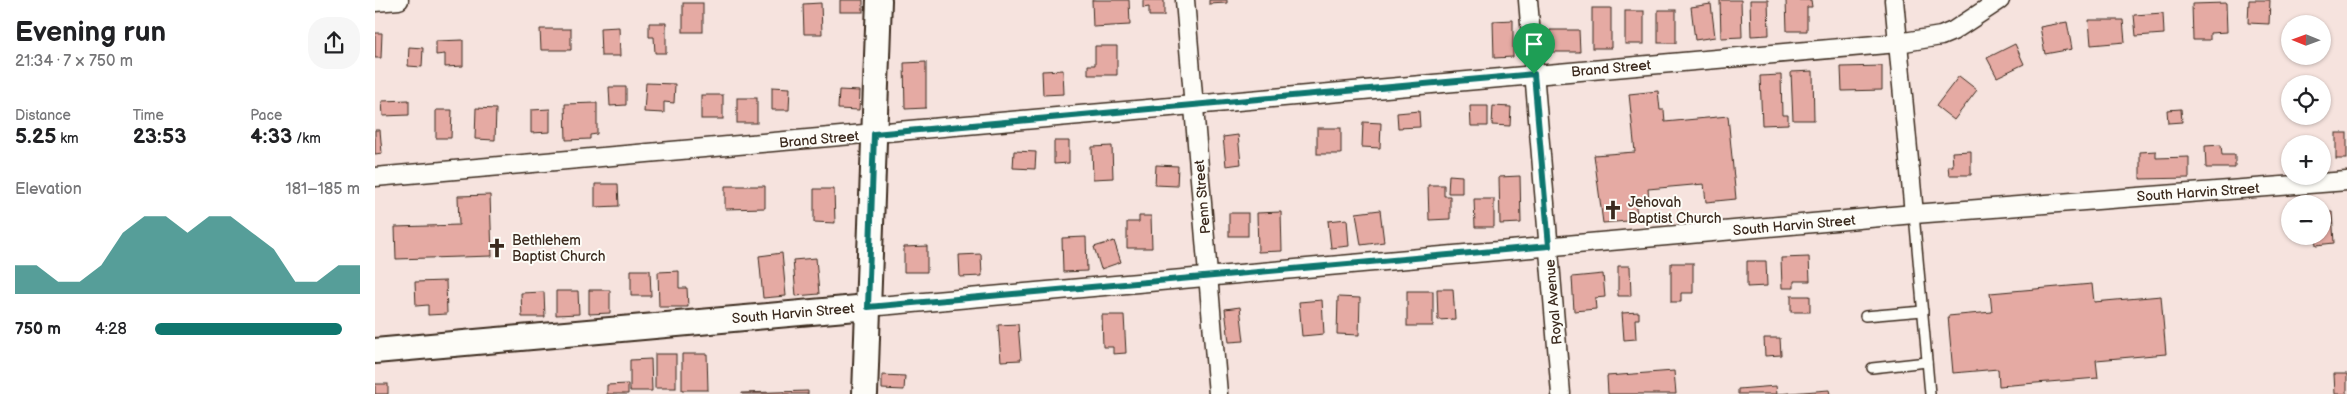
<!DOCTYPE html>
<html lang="en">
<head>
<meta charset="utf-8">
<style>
	:root { --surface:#fff; --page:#f6f6f6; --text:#202124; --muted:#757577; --accent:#0f766e }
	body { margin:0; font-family:"Balsamiq Sans",sans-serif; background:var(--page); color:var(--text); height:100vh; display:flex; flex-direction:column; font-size:19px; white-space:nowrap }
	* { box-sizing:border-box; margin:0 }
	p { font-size:16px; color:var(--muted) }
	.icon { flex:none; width:28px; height:28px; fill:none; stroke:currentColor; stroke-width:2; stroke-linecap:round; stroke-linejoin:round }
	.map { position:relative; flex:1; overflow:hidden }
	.panel { display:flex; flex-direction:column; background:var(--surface); width:375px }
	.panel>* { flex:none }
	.needle { width:32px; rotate:271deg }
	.fabs { position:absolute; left:1906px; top:15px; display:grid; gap:10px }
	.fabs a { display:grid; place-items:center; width:50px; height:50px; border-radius:50%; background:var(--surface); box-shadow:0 1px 4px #0004; font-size:25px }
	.pin { position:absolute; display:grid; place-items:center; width:42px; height:42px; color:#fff; margin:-51px -21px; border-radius:50% 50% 50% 0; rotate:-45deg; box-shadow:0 0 5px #0007 }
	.pin .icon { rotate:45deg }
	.round { display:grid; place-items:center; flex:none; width:52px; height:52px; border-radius:20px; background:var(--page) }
	.overview { display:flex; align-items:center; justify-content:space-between; height:85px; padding:0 15px }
	h1 { font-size:28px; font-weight:800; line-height:38px }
	.stats { display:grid; grid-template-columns:repeat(3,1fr); gap:8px; height:85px; padding:5px 15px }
	.stats div { display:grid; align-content:center }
	.stats b { font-size:21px; font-weight:800 }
	.stats small { font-size:14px; font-weight:400 }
	.stats p { font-size:14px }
	.chart { height:140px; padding:10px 15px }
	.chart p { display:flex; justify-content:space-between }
	.chart svg { width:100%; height:90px; margin-top:5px; fill:var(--accent); opacity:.7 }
	ul { padding:0 15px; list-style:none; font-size:16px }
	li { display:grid; grid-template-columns:80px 60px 1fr; align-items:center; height:38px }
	li i { height:12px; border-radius:6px; background:var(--accent) }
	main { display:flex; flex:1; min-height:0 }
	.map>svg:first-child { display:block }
	.building { fill:#e5aaa3; stroke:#3b2a1e }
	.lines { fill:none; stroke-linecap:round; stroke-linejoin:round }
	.lane-casing { stroke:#3b2a1e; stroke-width:12 }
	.street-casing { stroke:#3b2a1e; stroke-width:21 }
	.secondary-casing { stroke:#3b2a1e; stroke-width:28 }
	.lane { stroke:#fdfcf7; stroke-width:9 }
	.street { stroke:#fdfcf7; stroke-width:18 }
	.secondary { stroke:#fdfcf7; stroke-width:24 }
	.route-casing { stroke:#fff; stroke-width:10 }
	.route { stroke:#0f766e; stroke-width:6 }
	.labels { text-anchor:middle; stroke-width:4; stroke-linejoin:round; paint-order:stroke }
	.street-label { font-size:14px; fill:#3b2a1e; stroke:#fdfcf7 }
	.poi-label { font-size:14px; fill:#3b2a1e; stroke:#fdfcf7; text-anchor:start }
</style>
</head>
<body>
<main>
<section class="panel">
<div class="overview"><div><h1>Evening run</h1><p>21:34 · 7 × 750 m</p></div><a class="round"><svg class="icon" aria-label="share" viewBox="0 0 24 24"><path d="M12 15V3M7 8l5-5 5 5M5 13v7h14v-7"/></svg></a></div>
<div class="stats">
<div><p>Distance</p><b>5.25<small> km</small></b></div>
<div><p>Time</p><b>23:53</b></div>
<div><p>Pace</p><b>4:33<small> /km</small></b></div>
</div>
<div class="chart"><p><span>Elevation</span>181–185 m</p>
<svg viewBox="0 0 160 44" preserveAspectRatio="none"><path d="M0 44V30L10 30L20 38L30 38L40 30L50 14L60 6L70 6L80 14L90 6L100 6L110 14L120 22L130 38L140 38L150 30L160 30V44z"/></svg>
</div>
<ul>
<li><b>750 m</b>4:28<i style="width:91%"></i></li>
</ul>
</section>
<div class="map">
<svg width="1972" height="394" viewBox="0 0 1972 394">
	<rect width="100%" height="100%" fill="#f6e3de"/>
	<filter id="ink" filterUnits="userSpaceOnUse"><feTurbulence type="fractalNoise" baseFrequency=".02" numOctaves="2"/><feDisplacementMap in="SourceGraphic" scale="10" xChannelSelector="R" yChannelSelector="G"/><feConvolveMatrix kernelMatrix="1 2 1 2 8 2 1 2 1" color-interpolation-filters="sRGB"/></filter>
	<g filter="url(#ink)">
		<g class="building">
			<rect x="465" y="0" width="23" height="12"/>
			<path d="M717 0H754L755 25 718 27Z"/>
			<path d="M768 0H789V16H774V7L768 8Z"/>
			<path d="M834 0H852V3L834 4Z"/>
			<path d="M1345 0H1366L1367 37 1346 38Z"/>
			<path d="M1375 0H1393L1394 35 1376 36Z"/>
			<path d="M1411 0H1436L1437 7H1432V31H1412Z"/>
			<path d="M1874 0H1895L1894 24 1873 23Z"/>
			<rect x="308" y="3" width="20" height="29"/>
			<path d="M446 3 447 34H429L428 4Z"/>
			<path d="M1851 3 1852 32 1835 33V40H1818L1817 4Z"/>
			<path d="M1336 4 1340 37 1320 40 1316 7Z"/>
			<rect x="1217" y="8" width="19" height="40"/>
			<rect x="1283" y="10" width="18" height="33"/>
			<rect x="1250" y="11" width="19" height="33"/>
			<path d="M1788 13 1789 34 1761 36 1759 15Z"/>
			<path d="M1138 20V57L1119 58 1118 21Z"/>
			<path d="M1714 20H1748L1750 42 1716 45Z"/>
			<path d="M1692 22 1697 49 1670 54 1665 27Z"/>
			<path d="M274 23H291V53H280L279 37H274Z"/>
			<path d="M244 27 245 56H226L225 28Z"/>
			<path d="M165 29H196V50H166Z"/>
			<path d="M1175 30H1204L1205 52H1175Z"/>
			<path d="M0 33H7L6 58H0Z"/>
			<path d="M88 40V66L70 67V54L61 55V41Z"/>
			<path d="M1640 44 1649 64 1622 77 1612 58Z"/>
			<path d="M720 46H742V75H713V65H720Z"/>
			<path d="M34 47 48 48 47 67 33 66Z"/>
			<path d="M551 62V108L530 109 529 63Z"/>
			<path d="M1507 66V90L1467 91 1466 67Z"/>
			<path d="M688 70 689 94 668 95 667 71Z"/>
			<path d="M1438 71 1439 120H1418L1416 72Z"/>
			<path d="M1406 75 1407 115H1413V124L1387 125 1385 76Z"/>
			<path d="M1584 76 1602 90 1579 120 1561 106Z"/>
			<path d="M271 83 300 84 299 103 289 102V113L269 112Z"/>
			<path d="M234 87H251V105L235 106Z"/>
			<path d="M397 87 415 88 414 110H397Z"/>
			<path d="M464 90 485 91 484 110 463 109Z"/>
			<path d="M1283 91 1285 110H1289L1290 122 1353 116 1361 199 1331 202 1329 184 1273 189 1274 200 1260 201 1262 214 1253 215V221L1228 223 1219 155 1260 152 1254 94Z"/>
			<rect x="326" y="95" width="22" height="24"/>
			<rect x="362" y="98" width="20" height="25"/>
			<path d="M34 100V115L8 116 7 101Z"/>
			<path d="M222 103V134L215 135V139L191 140 190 104Z"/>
			<path d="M1095 106H1113V126H1096Z"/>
			<path d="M1118 106 1136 107 1135 126 1117 125Z"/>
			<path d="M101 108 121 109 120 140 100 139Z"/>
			<path d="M175 109V132L156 133V110Z"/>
			<path d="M1806 109 1807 122 1793 123 1792 110Z"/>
			<path d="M61 110H77L76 138H61Z"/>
			<path d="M1044 111 1045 127 1023 128 1022 113Z"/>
			<path d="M988 122 1006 123 1005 148 987 147Z"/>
			<rect x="942" y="128" width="24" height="26"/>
			<path d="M0 130H5L7 153 0 154Z"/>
			<rect x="1961" y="133" width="11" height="26"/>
			<path d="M863 135 866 164 851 166 848 137Z"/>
			<path d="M679 141H694V163L679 164Z"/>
			<path d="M1846 145 1847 155H1860V168H1831L1830 146Z"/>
			<path d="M737 146 738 178 718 179 717 147Z"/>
			<path d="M639 151 661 152 660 169 638 168Z"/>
			<path d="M1596 151V175H1574L1573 166H1578L1577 152Z"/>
			<path d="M1781 151V158L1814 157V178L1765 179V152Z"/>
			<path d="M781 165 803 166 802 186 780 185Z"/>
			<path d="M1074 175 1087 176V193H1073Z"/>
			<path d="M1145 176 1146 223 1125 224 1124 177Z"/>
			<path d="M220 184H243L244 206 220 207Z"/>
			<path d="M1053 185H1069V196H1075V219L1054 220Z"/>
			<path d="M350 186H390V208L350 209Z"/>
			<path d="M439 189H459L460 223 439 222Z"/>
			<path d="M115 195 117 256 21 259 20 227 84 225 83 196Z"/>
			<path d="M1099 199H1119V227H1100Z"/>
			<path d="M1005 210 1009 242 986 245 981 213Z"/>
			<path d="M906 212 907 251 883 252 882 213Z"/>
			<path d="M1948 212H1957L1959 243 1941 245 1940 236H1948Z"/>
			<rect x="854" y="213" width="19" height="23"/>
			<path d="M764 216H776L777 248H752V222H764Z"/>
			<path d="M972 219 974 246 956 248 953 221Z"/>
			<path d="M711 237 712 271 688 272 687 238Z"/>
			<path d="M739 241 746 262 726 269 719 247Z"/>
			<path d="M552 246V272H529V247Z"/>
			<path d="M407 253 411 296 388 298 384 256Z"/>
			<path d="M606 254 607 276 585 277 584 255Z"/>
			<path d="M1434 257 1435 281H1419V288H1407L1406 258Z"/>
			<path d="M441 258 444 294 421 296 418 260Z"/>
			<path d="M1372 261H1391L1392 286 1372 287Z"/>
			<path d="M1296 263H1318V293H1306V302H1296Z"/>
			<path d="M1243 266H1255L1256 296H1243Z"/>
			<path d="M256 270H275L276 296H256Z"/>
			<path d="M304 271V288H312L313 307H284L283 272Z"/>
			<path d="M1228 274 1230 297 1220 298 1221 309 1199 311 1197 277Z"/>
			<path d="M71 281 72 314 53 315V305L41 306 40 282Z"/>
			<path d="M1717 284 1719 302 1786 296 1791 354 1721 360 1723 378 1624 386 1623 369 1578 373 1573 316 1617 312 1615 293Z"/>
			<path d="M1062 289H1078L1080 319 1063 320Z"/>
			<path d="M214 290H235V313L214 314Z"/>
			<path d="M181 291H203L204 314 181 315Z"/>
			<rect x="1032" y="291" width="26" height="35"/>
			<path d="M169 292 170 317H147L146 293Z"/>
			<rect x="1416" y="296" width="19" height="16"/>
			<path d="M963 297 985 298 984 335 962 334Z"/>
			<path d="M947 300 949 334 927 336 924 302Z"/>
			<path d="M865 307 869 341 854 342 850 309Z"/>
			<path d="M1264 312V319H1260L1261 339 1249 340 1247 313Z"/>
			<path d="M727 315H749L751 353 738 354V347H728Z"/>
			<path d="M643 324 646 360 626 361 623 325Z"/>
			<path d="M1389 338H1405L1406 355 1390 356Z"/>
			<rect x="280" y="354" width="21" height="34"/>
			<path d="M307 354H332L333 390H307Z"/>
			<path d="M276 359 277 391H255V360Z"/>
			<path d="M1299 371 1301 394H1233L1232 376Z"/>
			<path d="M1959 374H1972V394H1960Z"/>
			<path d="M507 375 530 376 529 390 507 389Z"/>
			<rect x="0" y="384" width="13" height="10"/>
			<path d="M253 384V394H232V385Z"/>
			<path d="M1401 386 1402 394 1454 390 1455 394H1363V389Z"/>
			<path d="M433 391V394H367V393Z"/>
		</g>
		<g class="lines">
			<defs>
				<g id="lane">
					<path d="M1539 214 1555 394"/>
					<path d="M1490 316 1548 311"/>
					<path d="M1497 368 1552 362"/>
				</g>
				<g id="street">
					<path d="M810 0 843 394"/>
					<path d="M1153 0 1186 394"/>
					<path d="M1519 0 1539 214"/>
					<path d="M0 2 24 0"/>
					<path d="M0 177 1523 43 1566 36 1578 31 1625 0"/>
					<path d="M493 307 1539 214 1972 181"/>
				</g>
				<g id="secondary">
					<path d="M0 351 493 307"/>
					<path d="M490 394 504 0"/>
				</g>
			</defs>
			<use href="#lane" class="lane-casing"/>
			<use href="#street" class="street-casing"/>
			<use href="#secondary" class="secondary-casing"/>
			<use href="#lane" class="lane"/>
			<use href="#street" class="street"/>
			<use href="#secondary" class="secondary"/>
		</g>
	</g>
	<g class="lines" filter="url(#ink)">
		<defs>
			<path id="route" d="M1159 74 1174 246 493 307 499 134Z"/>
		</defs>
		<use href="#route" class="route-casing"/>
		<use href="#route" class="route"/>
	</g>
	<defs>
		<symbol id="church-bare" viewBox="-9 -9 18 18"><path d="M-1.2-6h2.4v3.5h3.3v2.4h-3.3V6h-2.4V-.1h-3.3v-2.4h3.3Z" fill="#3b2a1e" stroke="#fdfcf7" stroke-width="2.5" paint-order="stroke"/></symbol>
	</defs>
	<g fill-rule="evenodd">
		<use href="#church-bare" x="1224" y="196" width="28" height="28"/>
		<use href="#church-bare" x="108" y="234" width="28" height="28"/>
	</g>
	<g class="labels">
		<g class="street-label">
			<text transform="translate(1236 68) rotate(-5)" y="5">Brand Street</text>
			<text transform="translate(444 139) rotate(-5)" y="5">Brand Street</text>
			<text transform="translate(1823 192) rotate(-4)" y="5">South Harvin Street</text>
			<text transform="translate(827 197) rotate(-95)" y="5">Penn Street</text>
			<text transform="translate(1419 225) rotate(-5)" y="5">South Harvin Street</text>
			<text transform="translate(1178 302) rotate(-95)" y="5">Royal Avenue</text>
			<text transform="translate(418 313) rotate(-5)" y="5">South Harvin Street</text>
		</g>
		<g class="poi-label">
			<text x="1253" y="207">Jehovah<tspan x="1253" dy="16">Baptist Church</tspan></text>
			<text x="137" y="245">Bethlehem<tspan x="137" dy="16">Baptist Church</tspan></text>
		</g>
	</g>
</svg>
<div class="fabs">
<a><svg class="needle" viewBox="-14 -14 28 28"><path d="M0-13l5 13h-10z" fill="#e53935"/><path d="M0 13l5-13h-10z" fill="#757577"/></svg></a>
<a><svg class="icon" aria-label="locate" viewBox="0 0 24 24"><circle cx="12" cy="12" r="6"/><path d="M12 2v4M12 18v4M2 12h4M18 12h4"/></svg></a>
<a>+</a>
<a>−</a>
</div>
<div class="pin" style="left:1159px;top:74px;background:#1e9e55"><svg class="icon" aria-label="arrive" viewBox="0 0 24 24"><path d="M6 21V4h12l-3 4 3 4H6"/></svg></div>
</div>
</main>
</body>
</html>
